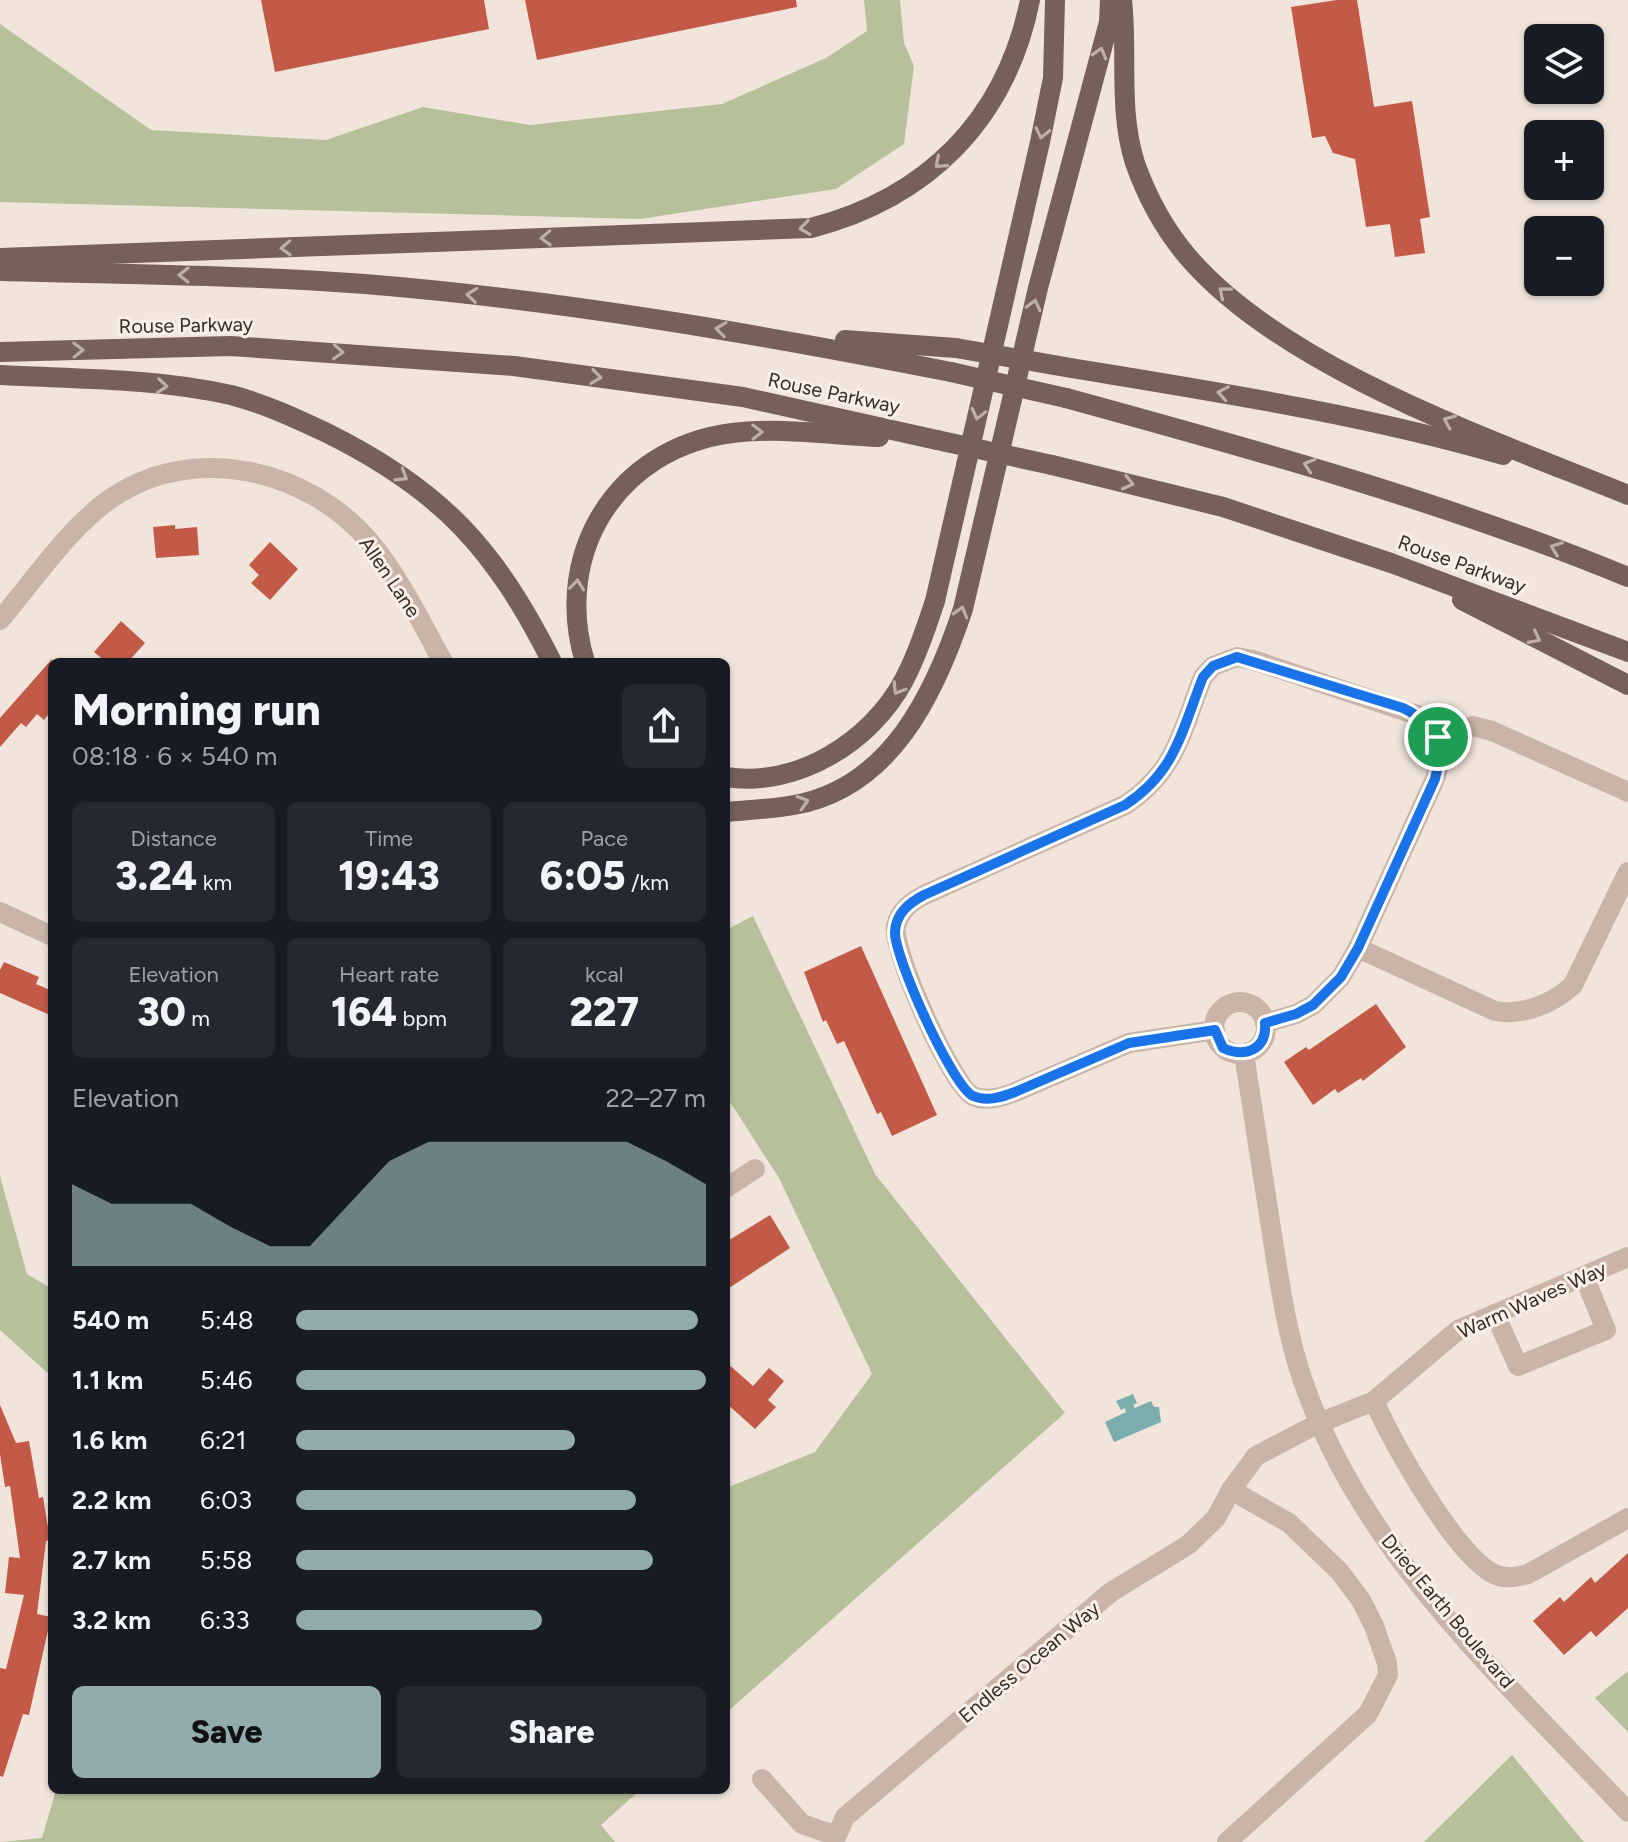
<!DOCTYPE html>
<html lang="en">
<head>
<meta charset="utf-8">
<style>
	:root { --surface:#171b24; --page:#242831; --text:#f1f3f6; --muted:#9ea1a6; --accent:#92acae }
	body { margin:0; font-family:Figtree,sans-serif; background:var(--page); color:var(--text); height:100vh; display:flex; flex-direction:column; font-size:30px; white-space:nowrap }
	* { box-sizing:border-box; margin:0 }
	p { font-size:26px; color:var(--muted) }
	.icon { flex:none; width:44px; height:44px; fill:none; stroke:currentColor; stroke-width:2; stroke-linecap:round; stroke-linejoin:round }
	.map { position:relative; flex:1; overflow:hidden }
	.panel { position:absolute; left:48px; top:658px; width:682px; height:1136px; display:flex; flex-direction:column; background:var(--surface); border-radius:12px; box-shadow:0 2px 6px #0004 }
	.panel>* { flex:none }
	.tools { position:absolute; left:1524px; top:24px; display:grid; gap:16px }
	.tools a { display:grid; place-items:center; width:80px; height:80px; border-radius:12px; background:var(--surface); box-shadow:0 2px 6px #0004; font-size:40px }
	.pin { position:absolute; display:grid; place-items:center; width:68px; height:68px; color:#fff; margin:-34px; border:4px solid #fff; border-radius:50%; box-shadow:0 2px 8px #0007 }
	.round { display:grid; place-items:center; flex:none; width:84px; height:84px; border-radius:12px; background:var(--page) }
	.headline { display:flex; align-items:center; justify-content:space-between; height:136px; padding:0 24px }
	h1 { font-size:44px; font-weight:800; line-height:60px }
	.figures { display:grid; grid-template-columns:repeat(3,1fr); gap:12px; height:136px; padding:8px 24px }
	.figures div { display:grid; align-content:center; border-radius:12px; background:var(--page); text-align:center }
	.figures b { font-size:40px; font-weight:800 }
	.figures small { font-size:22px; font-weight:400 }
	.figures p { font-size:22px }
	.chart { height:224px; padding:16px 24px }
	.chart p { display:flex; justify-content:space-between }
	.chart svg { width:100%; height:144px; margin-top:8px; fill:var(--accent); opacity:.7 }
	.button { display:flex; gap:16px; margin-top:auto; padding:16px 24px }
	.button a { flex:1; height:92px; border-radius:12px; background:var(--accent); color:#111; font-size:32px; font-weight:800; line-height:92px; text-align:center }
	.button a+a { background:var(--page); color:var(--text) }
	ul { padding:0 24px; list-style:none; font-size:26px }
	li { display:grid; grid-template-columns:128px 96px 1fr; align-items:center; height:60px }
	li i { height:20px; border-radius:10px; background:var(--accent) }
	.map>svg:first-child { display:block }
	.green { fill:#b6c09b }
	.water { fill:#7aadab }
	.building { fill:#c35a47 }
	.lines { fill:none; stroke-linecap:round; stroke-linejoin:round }
	.street { stroke:#c9b4a7; stroke-width:20 }
	.primary { stroke:#776059; stroke-width:20 }
	.primary-bridge { stroke:#776059; stroke-width:20 }
	.oneway { stroke:#beafa7 }
	.route-casing { stroke:#fff; stroke-width:16 }
	.route { stroke:#1a73e8; stroke-width:10 }
	.labels { text-anchor:middle; stroke-width:6; stroke-linejoin:round; paint-order:stroke }
	.street-label { font-size:20px; fill:#352b27; stroke:#f9efe7 }
</style>
</head>
<body>
<div class="map">
<svg width="1628" height="1842" viewBox="0 0 1628 1842">
	<rect width="100%" height="100%" fill="#f1e5db"/>
	<g class="green">
		<path d="M864 0H900L904 43 914 66 904 144 836 189 640 219 0 202V24L151 130 326 140 423 107 530 125 722 104 826 58 867 31Z"/>
		<path d="M753 916 875 1174 1065 1413 726 1713V1488L815 1452 872 1374 779 1178 726 1096V930Z"/>
		<path d="M0 1176 27 1274 52 1289V1377L0 1330Z"/>
		<path d="M1628 1671V1732L1595 1698Z"/>
		<path d="M1512 1755 1584 1842H1424Z"/>
		<path d="M56 1790H640L601 1825 615 1842H0L42 1838Z"/>
	</g>
	<path class="water" d="M1133 1394 1137 1403 1133 1405 1135 1408 1151 1401 1154 1407H1159L1161 1422 1114 1442 1105 1422 1126 1412 1125 1408 1121 1410 1116 1401Z"/>
	<g class="building">
		<path d="M261 0H484L489 29 275 72Z"/>
		<path d="M525 0H796L797 7 537 60Z"/>
		<path d="M1337 0H1357L1374 107 1412 101 1430 217 1420 219 1425 253 1395 257 1390 224 1366 227 1355 159 1333 153 1325 136 1312 138 1291 7Z"/>
		<path d="M175 525V529L197 527 199 555 156 558 153 527Z"/>
		<path d="M270 542 298 569 270 600 251 583 259 575 249 565Z"/>
		<path d="M121 621 145 643 128 662H106L94 652Z"/>
		<path d="M52 659V710L44 720 37 714 26 727 21 723 0 747V718Z"/>
		<path d="M861 946 937 1115 892 1136 881 1112 877 1114 844 1041 837 1044 826 1020 823 1022 804 972Z"/>
		<path d="M4 962 39 977 36 984 52 991V1016L0 993V970Z"/>
		<path d="M1376 1004 1406 1047 1363 1081 1361 1078 1338 1093 1335 1089 1313 1105 1284 1062 1306 1047 1309 1050Z"/>
		<path d="M770 1215 790 1248 726 1290V1242Z"/>
		<path d="M726 1362 753 1386 769 1368 784 1381 768 1400 776 1407 755 1429 726 1403Z"/>
		<path d="M0 1405 16 1443 29 1441 39 1498 43 1497 50 1540 46 1541 37 1614 51 1617 29 1715 23 1714 3 1777 0 1776V1668L6 1669 24 1595 5 1593 9 1557 20 1558 10 1486 5 1487 0 1454Z"/>
		<path d="M1628 1553V1608L1596 1637 1591 1631 1564 1655 1533 1621 1560 1597 1564 1602 1591 1577 1595 1583Z"/>
	</g>
	<g class="lines">
		<g class="street">
			<path d="M0 620C36 578 70 525 116 495 197 443 309 470 370 542 400 578 421 622 443 662"/>
			<path d="M1438 737 1473 726 1492 731 1628 792"/>
			<path d="M0 912 52 936"/>
			<path d="M1358 948 1495 1011C1522 1016 1553 1004 1573 985L1628 872"/>
			<circle cx="1240" cy="1028" r="26"/>
			<path d="M1215 1030 1129 1043 1015 1092C1002 1097 987 1102 973 1096 952 1086 891 949 896 926 900 910 911 902 924 895L1125 805C1176 772 1182 730 1203 677L1213 666 1237 657 1253 660 1417 715 1438 737 1440 762 1435 779 1358 948 1341 977 1313 1005 1296 1014 1265 1023"/>
			<path d="M1244 1054C1253 1112 1262 1170 1271 1228 1279 1279 1286 1332 1303 1381 1362 1554 1507 1682 1628 1812"/>
			<path d="M726 1188 755 1169"/>
			<path d="M1495 1314 1518 1366 1606 1330 1584 1276"/>
			<path d="M1374 1401C1393 1443 1453 1551 1492 1573 1504 1580 1516 1577 1528 1574L1628 1518"/>
			<path d="M762 1779 802 1824 834 1835"/>
			<path d="M834 1842 845 1817 1111 1592 1188 1545 1216 1518 1231 1490 1256 1456 1319 1423 1374 1401 1458 1330 1628 1257"/>
			<path d="M1227 1842 1368 1714 1388 1675 1387 1663 1374 1626 1361 1600 1339 1571 1289 1523 1231 1490"/>
		</g>
		<g class="primary">
			<path d="M1122 0C1128 54 1118 110 1135 163 1147 197 1165 230 1188 257 1284 369 1493 440 1628 495"/>
			<path d="M0 258 811 228C927 198 1006 120 1030 0"/>
			<path d="M2 271C123 274 244 275 365 284 562 300 757 334 951 372"/>
			<path d="M845 340 956 348"/>
			<path d="M0 352 231 346 514 366 743 397 937 440"/>
			<path d="M1071 368C1216 392 1361 414 1503 455"/>
			<path d="M0 375C76 379 156 378 231 395 265 404 295 418 327 433 442 490 495 549 552 662"/>
			<path d="M1066 398C1256 450 1445 502 1628 577"/>
			<path d="M1052 465 1223 507 1391 563 1628 652"/>
			<path d="M1462 600 1628 685"/>
			<path d="M585 662C552 553 617 448 732 433 780 427 831 435 879 437"/>
			<path d="M726 777C797 788 871 742 904 680 917 655 926 628 935 601L1040 142 1053 78 1055 0"/>
			<path d="M726 812C748 810 772 809 794 805 891 788 935 693 963 609L1038 288 1109 22 1110 0"/>
		</g>
		<g class="primary-bridge">
			<path d="M956 348 1071 368"/>
			<path d="M951 372 1066 398"/>
			<path d="M937 440 1052 465"/>
		</g>
	</g>
	<defs><path id="oneway-chevron" d="M-2-3.5L2.5 0L-2 3.5" fill="none" stroke-width="1.6" stroke-linecap="round" stroke-linejoin="round" transform="scale(2)"/></defs>
	<g class="oneway">
		<use href="#oneway-chevron" transform="translate(1100 53) rotate(-74)"/>
		<use href="#oneway-chevron" transform="translate(1042 133) rotate(102)"/>
		<use href="#oneway-chevron" transform="translate(940 163) rotate(139)"/>
		<use href="#oneway-chevron" transform="translate(805 228) rotate(172)"/>
		<use href="#oneway-chevron" transform="translate(546 238) rotate(178)"/>
		<use href="#oneway-chevron" transform="translate(286 248) rotate(178)"/>
		<use href="#oneway-chevron" transform="translate(184 275) rotate(-179)"/>
		<use href="#oneway-chevron" transform="translate(1224 292) rotate(-140)"/>
		<use href="#oneway-chevron" transform="translate(472 295) rotate(-174)"/>
		<use href="#oneway-chevron" transform="translate(1034 305) rotate(-76)"/>
		<use href="#oneway-chevron" transform="translate(721 329) rotate(-172)"/>
		<use href="#oneway-chevron" transform="translate(78 350) rotate(-1)"/>
		<use href="#oneway-chevron" transform="translate(338 352) rotate(3)"/>
		<use href="#oneway-chevron" transform="translate(596 377) rotate(8)"/>
		<use href="#oneway-chevron" transform="translate(162 386) rotate(5)"/>
		<use href="#oneway-chevron" transform="translate(1223 393) rotate(-170)"/>
		<use href="#oneway-chevron" transform="translate(978 414) rotate(103)"/>
		<use href="#oneway-chevron" transform="translate(1449 421) rotate(-157)"/>
		<use href="#oneway-chevron" transform="translate(757 432) rotate(-1)"/>
		<use href="#oneway-chevron" transform="translate(1309 465) rotate(-162)"/>
		<use href="#oneway-chevron" transform="translate(402 476) rotate(32)"/>
		<use href="#oneway-chevron" transform="translate(1128 483) rotate(14)"/>
		<use href="#oneway-chevron" transform="translate(1556 548) rotate(-159)"/>
		<use href="#oneway-chevron" transform="translate(577 585) rotate(-83)"/>
		<use href="#oneway-chevron" transform="translate(961 612) rotate(-74)"/>
		<use href="#oneway-chevron" transform="translate(1535 638) rotate(27)"/>
		<use href="#oneway-chevron" transform="translate(898 689) rotate(122)"/>
		<use href="#oneway-chevron" transform="translate(803 802) rotate(-17)"/>
	</g>
	<g class="lines">
		<defs>
			<path id="route" d="M1237 657 1403 708C1436 724 1444 745 1435 779L1358 948 1341 977 1313 1005 1296 1014 1265 1023C1267 1050 1245 1058 1223 1048L1215 1030 1129 1043 1015 1092C1002 1097 987 1102 973 1096 952 1086 894 956 895 932 896 913 909 903 924 895L1125 805C1176 772 1182 730 1203 677L1213 666Z"/>
		</defs>
		<use href="#route" class="route-casing"/>
		<use href="#route" class="route"/>
	</g>
	<g class="labels">
		<g class="street-label">
			<text transform="translate(186 325) rotate(-1)" y="7">Rouse Parkway</text>
			<text transform="translate(834 393) rotate(12)" y="7">Rouse Parkway</text>
			<text transform="translate(1462 564) rotate(20)" y="7">Rouse Parkway</text>
			<text transform="translate(390 577) rotate(56)" y="7">Allen Lane</text>
			<text transform="translate(1532 1300) rotate(-24)" y="7">Warm Waves Way</text>
			<text transform="translate(1448 1611) rotate(50)" y="7">Dried Earth Boulevard</text>
			<text transform="translate(1029 1662) rotate(-40)" y="7">Endless Ocean Way</text>
		</g>
	</g>
</svg>
<div class="tools">
<a><svg class="icon" aria-label="layers" viewBox="0 0 24 24"><path d="M12 4l9 5-9 5-9-5zM3 14l9 5 9-5"/></svg></a>
<a>+</a>
<a>−</a>
</div>
<div class="pin" style="left:1438px;top:737px;background:#1e9e55"><svg class="icon" aria-label="arrive" viewBox="0 0 24 24"><path d="M6 21V4h12l-3 4 3 4H6"/></svg></div>
<section class="panel">
<div class="headline"><div><h1>Morning run</h1><p>08:18 · 6 × 540 m</p></div><a class="round"><svg class="icon" aria-label="share" viewBox="0 0 24 24"><path d="M12 15V3M7 8l5-5 5 5M5 13v7h14v-7"/></svg></a></div>
<div class="figures">
<div><p>Distance</p><b>3.24<small> km</small></b></div>
<div><p>Time</p><b>19:43</b></div>
<div><p>Pace</p><b>6:05<small> /km</small></b></div>
</div>
<div class="figures">
<div><p>Elevation</p><b>30<small> m</small></b></div>
<div><p>Heart rate</p><b>164<small> bpm</small></b></div>
<div><p>kcal</p><b>227</b></div>
</div>
<div class="chart"><p><span>Elevation</span>22–27 m</p>
<svg viewBox="0 0 160 44" preserveAspectRatio="none"><path d="M0 44V19L10 25L20 25L30 25L40 32L50 38L60 38L70 25L80 12L90 6L100 6L110 6L120 6L130 6L140 6L150 12L160 19V44z"/></svg>
</div>
<ul>
<li><b>540 m</b>5:48<i style="width:98%"></i></li>
<li><b>1.1 km</b>5:46<i style="width:100%"></i></li>
<li><b>1.6 km</b>6:21<i style="width:68%"></i></li>
<li><b>2.2 km</b>6:03<i style="width:83%"></i></li>
<li><b>2.7 km</b>5:58<i style="width:87%"></i></li>
<li><b>3.2 km</b>6:33<i style="width:60%"></i></li>
</ul>
<div class="button"><a>Save</a><a>Share</a></div>
</section>
</div>
</body>
</html>
